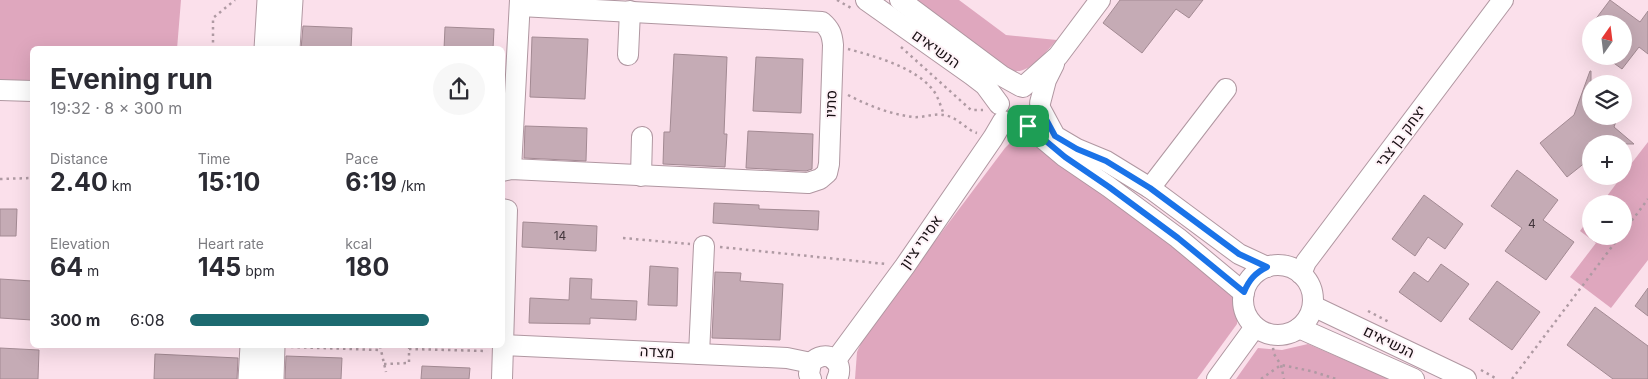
<!DOCTYPE html>
<html lang="en">
<head>
<meta charset="utf-8">
<style>
	:root { --surface:#fff; --page:#f7f7f7; --text:#2b2b33; --muted:#7c7c81; --accent:#1d6a70 }
	body { margin:0; font-family:Inter,Heebo,sans-serif; background:var(--page); color:var(--text); height:100vh; display:flex; flex-direction:column; font-size:19px; white-space:nowrap }
	* { box-sizing:border-box; margin:0 }
	p { font-size:16px; color:var(--muted) }
	.icon { flex:none; width:28px; height:28px; fill:none; stroke:currentColor; stroke-width:2; stroke-linecap:round; stroke-linejoin:round }
	.map { position:relative; flex:1; overflow:hidden }
	.sheet { position:absolute; left:30px; top:46px; width:475px; height:302px; display:flex; flex-direction:column; background:var(--surface); border-radius:8px; box-shadow:0 5px 20px #0002 }
	.sheet>* { flex:none }
	.needle { width:32px; rotate:14deg }
	.fabs { position:absolute; left:1582px; top:15px; display:grid; gap:10px }
	.fabs a { display:grid; place-items:center; width:50px; height:50px; border-radius:50%; background:var(--surface); box-shadow:0 5px 20px #0002; font-size:25px }
	.pin { position:absolute; display:grid; place-items:center; width:42px; height:42px; color:#fff; margin:-21px; border-radius:10px; box-shadow:0 2px 8px #0006 }
	.round { display:grid; place-items:center; flex:none; width:52px; height:52px; border-radius:26px; background:var(--page) }
	.summary { display:flex; align-items:center; justify-content:space-between; height:85px; padding:0 20px }
	h1 { font-size:28px; font-weight:700; line-height:38px }
	.metrics { display:grid; grid-template-columns:repeat(3,1fr); gap:8px; height:85px; padding:5px 20px }
	.metrics div { display:grid; align-content:center }
	.metrics b { font-size:25px; font-weight:700 }
	.metrics small { font-size:14px; font-weight:400 }
	.metrics p { font-size:14px }
	ul { padding:0 20px; list-style:none; font-size:16px }
	li { display:grid; grid-template-columns:80px 60px 1fr; align-items:center; height:38px }
	li i { height:12px; border-radius:6px; background:var(--accent) }
	.map>svg:first-child { display:block }
	.green { fill:#dfa7be }
	.building { fill:#c5abb5; stroke:#a38a93 }
	.lines { fill:none; stroke-linecap:round; stroke-linejoin:round }
	.minor-casing { stroke:#b097a1; stroke-width:22 }
	.major-casing { stroke:#b097a1; stroke-width:27 }
	.path { stroke:#af9aa3; stroke-width:2.5; stroke-dasharray:2.5 4; stroke-linecap:butt }
	.minor { stroke:#fff; stroke-width:20 }
	.major { stroke:#fff; stroke-width:25 }
	.route-casing { stroke:#fff; stroke-width:10 }
	.route { stroke:#1a73e8; stroke-width:6 }
	.labels { text-anchor:middle; stroke-width:4; stroke-linejoin:round; paint-order:stroke }
	.number-label { font-size:12px; fill:#43363c }
	.street-label { font-size:15px; fill:#180f13; stroke:#fef2f7 }
</style>
</head>
<body>
<div class="map">
<svg width="1648" height="379" viewBox="0 0 1648 379">
	<rect width="100%" height="100%" fill="#fbe0eb"/>
	<g class="green">
		<path d="M0 0H181L177 49H32V83L0 81Z"/>
		<path d="M908 0H959L1006 35 1057 40C1047 50 1037 65 1023 70 1018 72 1011 71 1006 71Z"/>
		<path d="M1019 140 1030 141 1058 160 1223 282 1233 292 1237 309V324L1197 379H855L857 352 865 334 1005 148 1010 143Z"/>
		<path d="M1648 142V260L1611 308 1570 277 1596 243 1580 231 1591 216V236H1624V204H1601L1622 176H1624V173Z"/>
		<path d="M1308 344 1387 378V379H1236L1258 348 1282 350Z"/>
	</g>
	<g class="building">
		<path d="M1120 0H1203L1189 18 1176 9 1142 53 1103 23Z"/>
		<path d="M1610 0 1640 22 1648 11V54L1639 47 1622 69 1604 56H1624V24H1592Z"/>
		<path d="M303 26 352 28 351 49H301Z"/>
		<path d="M445 27 494 29 493 49H444Z"/>
		<path d="M532 37 588 39 585 99 530 97Z"/>
		<path d="M674 54 727 57 724 134H727L725 167 663 164 664 132H670Z"/>
		<path d="M756 57 803 59 801 113 753 111Z"/>
		<path d="M1590 71H1591V116H1618L1614 127 1634 144H1591V158L1567 177 1540 143 1574 115Z"/>
		<path d="M525 126 587 128 586 161 524 158Z"/>
		<path d="M748 131 813 134 812 169 806 171 746 168Z"/>
		<path d="M1517 170 1558 200 1543 220 1574 242 1546 280 1505 251 1522 228 1491 206Z"/>
		<path d="M1424 195 1463 224 1445 249 1428 237 1415 256 1392 239Z"/>
		<path d="M714 203 759 205V209L819 211 818 230 713 223Z"/>
		<path d="M0 209H17L16 236H0Z"/>
		<path d="M523 222 597 226 596 251 522 247Z"/>
		<path d="M1441 264 1469 284 1441 322 1399 292 1414 272 1428 282Z"/>
		<path d="M650 266 678 268 677 306 648 305Z"/>
		<path d="M715 272 741 273 740 281 783 284 780 340 712 338Z"/>
		<path d="M570 278 592 279 591 299 637 301 636 320 590 318V324L529 323 530 298 569 300Z"/>
		<path d="M0 279 32 281V320L0 318Z"/>
		<path d="M1497 281 1540 312 1512 350 1469 319Z"/>
		<path d="M1648 288V316L1635 306Z"/>
		<path d="M1595 307 1648 346V379H1613L1567 345Z"/>
		<path d="M0 348 39 350 38 379H0Z"/>
		<path d="M155 354 238 358 237 379H154Z"/>
		<path d="M286 356 342 358 341 379H285Z"/>
		<path d="M422 366 470 368 469 379H421Z"/>
	</g>
	<g class="lines">
		<defs>
			<g id="minor">
				<path d="M866 0 972 75 985 85 999 104"/>
				<path d="M900 0 1002 76 1020 86"/>
				<path d="M628 55 630 11"/>
				<path d="M1023 87 1058 56 1100 0"/>
				<path d="M0 90 32 91"/>
				<path d="M1040 103 1046 80 1054 64"/>
				<path d="M1041 110 1055 136 1077 149 1106 161 1150 188 1239 254 1267 267"/>
				<path d="M1028 126 1065 157 1109 187 1178 238 1244 293"/>
				<path d="M511 169 520 0"/>
				<path d="M502 171 511 169 808 183 820 179 827 173 829 164 833 45C832 34 830 29 822 22L520 6"/>
				<path d="M641 176 642 137"/>
				<path d="M1150 188 1226 89"/>
				<circle cx="1278" cy="300" r="35"/>
				<path d="M1301 274 1306 262 1503 0"/>
				<path d="M1313 306 1466 379"/>
				<path d="M1299 328 1414 379"/>
				<path d="M503 345 787 358 811 363"/>
				<path d="M699 354 704 246"/>
				<path d="M835 361 905 266 993 138 1003 121"/>
				<path d="M502 379 507 210 502 209"/>
				<path d="M811 379 809 374 811 363C825 348 846 360 837 379"/>
				<path d="M1217 379 1255 327"/>
			</g>
			<g id="major">
				<path d="M267 49 270 0"/>
				<path d="M287 49 290 0"/>
				<path d="M251 379 253 346"/>
				<path d="M271 379 272 346"/>
			</g>
		</defs>
		<use href="#minor" class="minor-casing"/>
		<use href="#major" class="major-casing"/>
		<g class="path">
			<path d="M837 0 851 8"/>
			<path d="M901 47 971 110H983"/>
			<path d="M213 49V18L235 0"/>
			<path d="M848 49C874 56 915 67 933 90 938 96 941 107 944 115"/>
			<path d="M848 95C869 106 890 114 913 117 923 118 934 113 944 115 958 117 966 130 977 133"/>
			<path d="M0 179 32 178"/>
			<path d="M1624 231 1648 199"/>
			<path d="M623 238 690 244"/>
			<path d="M720 247 886 264"/>
			<path d="M1368 311 1389 322"/>
			<path d="M1271 335 1274 354 1281 365 1284 379"/>
			<path d="M380 346 386 372"/>
			<path d="M291 347 380 350"/>
			<path d="M384 364 409 363V349L487 351"/>
			<path d="M1481 370 1497 379"/>
			<path d="M1261 379 1281 365 1311 371 1336 379"/>
			<path d="M1512 379 1620 236"/>
		</g>
		<use href="#minor" class="minor"/>
		<use href="#major" class="major"/>
	</g>
	<g class="lines">
		<defs>
			<path id="route" d="M1041 110 1055 136 1077 149 1106 161 1150 188 1239 254 1267 267C1255 273 1249 280 1244 292L1178 238 1109 187 1065 157 1028 126 1038 117Z"/>
		</defs>
		<use href="#route" class="route-casing"/>
		<use href="#route" class="route"/>
	</g>
	<g class="labels">
		<g class="number-label">
			<text x="1532" y="228">4</text>
			<text x="560" y="240">14</text>
		</g>
		<g class="street-label">
			<text transform="translate(936 49) rotate(35)" y="5">הנשיאים</text>
			<text transform="translate(831 104) rotate(-88)" y="5">סתיו</text>
			<text transform="translate(1401 136) rotate(-53)" y="5">יצחק בן צבי</text>
			<text transform="translate(921 242) rotate(-55)" y="5">אסירי ציון</text>
			<text transform="translate(1389 342) rotate(26)" y="5">הנשיאים</text>
			<text transform="translate(657 352) rotate(3)" y="5">מצדה</text>
		</g>
	</g>
</svg>
<div class="fabs">
<a><svg class="needle" viewBox="-14 -14 28 28"><path d="M0-13l5 13h-10z" fill="#e53935"/><path d="M0 13l5-13h-10z" fill="#7c7c81"/></svg></a>
<a><svg class="icon" aria-label="layers" viewBox="0 0 24 24"><path d="M12 4l9 5-9 5-9-5zM3 14l9 5 9-5"/></svg></a>
<a>+</a>
<a>−</a>
</div>
<div class="pin" style="left:1028px;top:126px;background:#1e9e55"><svg class="icon" aria-label="arrive" viewBox="0 0 24 24"><path d="M6 21V4h12l-3 4 3 4H6"/></svg></div>
<section class="sheet">
<div class="summary"><div><h1>Evening run</h1><p>19:32 · 8 × 300 m</p></div><a class="round"><svg class="icon" aria-label="share" viewBox="0 0 24 24"><path d="M12 15V3M7 8l5-5 5 5M5 13v7h14v-7"/></svg></a></div>
<div class="metrics">
<div><p>Distance</p><b>2.40<small> km</small></b></div>
<div><p>Time</p><b>15:10</b></div>
<div><p>Pace</p><b>6:19<small> /km</small></b></div>
</div>
<div class="metrics">
<div><p>Elevation</p><b>64<small> m</small></b></div>
<div><p>Heart rate</p><b>145<small> bpm</small></b></div>
<div><p>kcal</p><b>180</b></div>
</div>
<ul>
<li><b>300 m</b>6:08<i style="width:81%"></i></li>
</ul>
</section>
</div>
</body>
</html>
